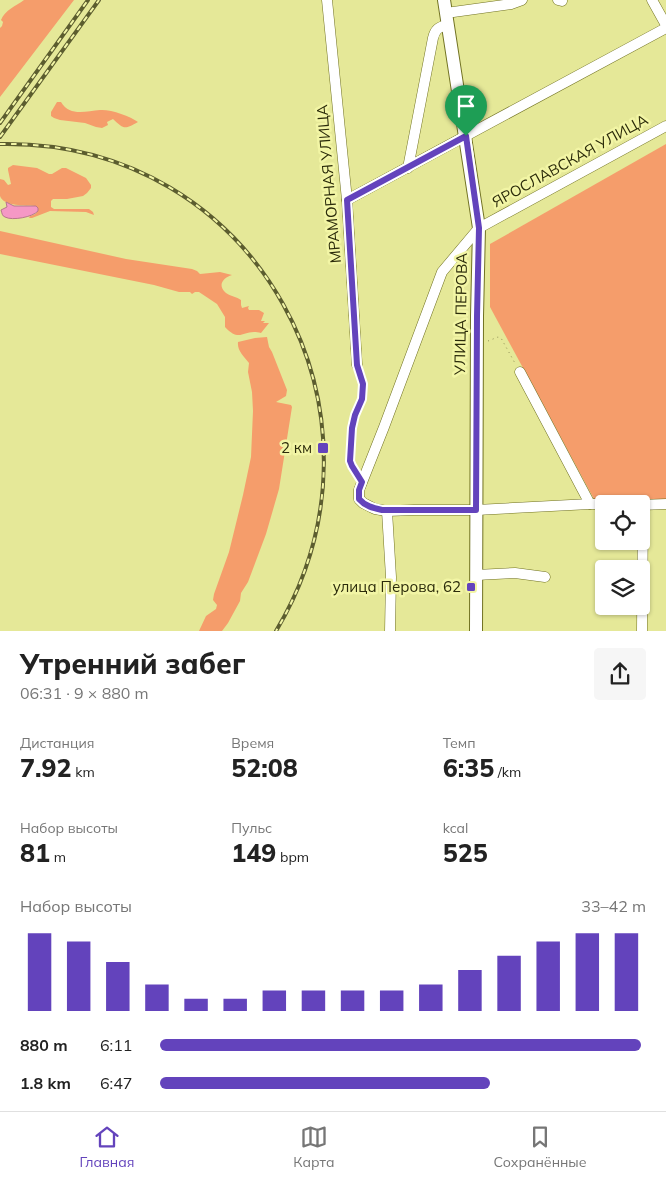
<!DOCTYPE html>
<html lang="ru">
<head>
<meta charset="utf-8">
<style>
	:root { --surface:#fff; --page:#f6f6f6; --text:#222; --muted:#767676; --line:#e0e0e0; --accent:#6343bc }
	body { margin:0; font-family:Mulish,sans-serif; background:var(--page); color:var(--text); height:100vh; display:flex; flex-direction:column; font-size:19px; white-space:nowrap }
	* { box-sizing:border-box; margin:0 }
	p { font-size:16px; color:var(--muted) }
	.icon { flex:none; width:28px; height:28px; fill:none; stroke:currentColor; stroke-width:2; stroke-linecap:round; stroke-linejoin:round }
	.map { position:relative; height:631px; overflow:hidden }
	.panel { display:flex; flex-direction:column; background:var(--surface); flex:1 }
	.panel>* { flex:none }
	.fabs { position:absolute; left:595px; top:495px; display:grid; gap:10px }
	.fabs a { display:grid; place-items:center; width:55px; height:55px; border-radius:5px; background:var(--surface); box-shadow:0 1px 4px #0004; font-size:25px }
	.pin { position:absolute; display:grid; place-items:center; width:42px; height:42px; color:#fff; margin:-51px -21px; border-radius:50% 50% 50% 0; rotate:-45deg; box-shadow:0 0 5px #0007 }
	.pin .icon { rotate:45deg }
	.round { display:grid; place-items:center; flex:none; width:52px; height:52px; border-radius:5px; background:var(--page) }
	.head { display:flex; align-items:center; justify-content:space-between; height:85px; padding:0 20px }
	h1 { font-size:28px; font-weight:800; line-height:38px }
	.stats { display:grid; grid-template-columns:repeat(3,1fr); gap:8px; height:85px; padding:5px 20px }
	.stats div { display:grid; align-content:center }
	.stats b { font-size:25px; font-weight:800 }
	.stats small { font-size:14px; font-weight:400 }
	.stats p { font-size:14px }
	.chart { height:140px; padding:10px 20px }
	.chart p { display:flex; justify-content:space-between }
	.chart svg { width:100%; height:90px; margin-top:5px; stroke:var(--accent); stroke-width:6 }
	ul { padding:0 20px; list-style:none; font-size:16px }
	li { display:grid; grid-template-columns:80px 60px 1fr; align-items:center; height:38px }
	li i { height:12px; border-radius:6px; background:var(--accent) }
	.menu { display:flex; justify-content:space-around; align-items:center; height:70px; border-top:1px solid var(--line); background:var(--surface); font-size:14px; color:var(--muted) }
	.menu a { display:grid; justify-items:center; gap:2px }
	.menu .selected { color:var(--accent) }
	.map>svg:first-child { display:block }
	.green { fill:#f59d6b }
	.water { fill:#f598c5; stroke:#b8778d }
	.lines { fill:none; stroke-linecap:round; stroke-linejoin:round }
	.minor-casing { stroke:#717222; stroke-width:11 }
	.major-casing { stroke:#717222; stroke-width:14 }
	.path { stroke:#8d8e55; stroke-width:1; stroke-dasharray:1 4; stroke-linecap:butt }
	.minor { stroke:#fff; stroke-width:10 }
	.major { stroke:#fff; stroke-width:12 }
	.rail-casing { stroke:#5c5d2f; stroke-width:4 }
	.rail { stroke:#f2f5a5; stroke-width:2; stroke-dasharray:5.5; stroke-linecap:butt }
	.route-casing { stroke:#fff; stroke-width:10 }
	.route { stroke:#6343bc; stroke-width:6 }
	.poi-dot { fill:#6343bc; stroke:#f2f5a5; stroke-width:2 }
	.labels { text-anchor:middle; stroke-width:5; stroke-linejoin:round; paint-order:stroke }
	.street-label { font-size:15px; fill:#2b2b0a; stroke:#f2f5a5 }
	.poi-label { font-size:15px; fill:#2b2b0a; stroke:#f2f5a5; text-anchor:end }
</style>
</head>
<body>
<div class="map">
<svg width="666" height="631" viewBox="0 0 666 631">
	<rect width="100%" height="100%" fill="#e5e898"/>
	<g class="green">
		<path d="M24 0H74L0 97V28L2 26 3 22 1 20C5 10 16 6 24 0Z"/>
		<path d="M57 102H61C70 117 86 111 100 110 110 109 130 116 138 122 124 130 124 129 113 119L107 122 108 125 102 128 96 127 85 123 60 120 54 118 51 116V112Z"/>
		<path d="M666 144V499L595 501 490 307V244Z"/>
		<path d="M13 165 37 168 49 174H52L62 168H66L86 178 91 185V188L87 193 83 196 67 199H53L51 201V207L54 209H89L93 212 94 215 86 212 50 211 32 218H29L30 216C35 215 38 213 38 208L35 206C26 205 4 207 0 196 0 192 0 184 0 179L4 180 8 185 11 184 8 170V168Z"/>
		<path d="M0 231 126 259 192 269 197 271 200 274 220 272 232 275C223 278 217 285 226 293 230 296 237 297 241 300V305L242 308 249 306 248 308 249 310H259L264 313 261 321H265L263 323H269L261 333C243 328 241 344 225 327V317L217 304 199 292H195L192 294 190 292H179L154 285 0 254Z"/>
		<path d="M267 337 269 347 272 352 287 390 286 396 276 402 291 405 292 407 279 489 266 534 248 582 241 593 240 601 228 623 222 631H199L206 616 216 609 217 605 213 600 214 594 229 552 243 495 251 457 253 411 252 392 248 372 249 363C244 356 237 351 238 342L255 338Z"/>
	</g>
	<path class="water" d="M6 202 14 206H36L38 208V211C33 217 12 221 5 217 2 216 2 213 1 210L7 207Z"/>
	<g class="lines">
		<defs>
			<g id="minor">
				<path d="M327 0 347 200 357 365"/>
				<path d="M558 0 562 1"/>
				<path d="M652 0 666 25"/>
				<path d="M446 13 511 4 522 0"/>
				<path d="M408 168 433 38C435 30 438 27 447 25"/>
				<path d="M347 200 666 28"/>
				<path d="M520 372 590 504"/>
				<path d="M604 504H590L476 510H414L387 511 375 509 363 503 359 499V490L384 427 442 272 479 228 666 126"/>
				<path d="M641 505 666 504"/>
				<path d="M387 511 391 577 390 631"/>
				<path d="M476 575 515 573 545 577"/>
				<path d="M642 631 643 505"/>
			</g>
			<path id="major" d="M444 0 479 228 477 316 476 631"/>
		</defs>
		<use href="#minor" class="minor-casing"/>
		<use href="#major" class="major-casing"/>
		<g class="path">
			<path d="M488 341 498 337 501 338 516 365"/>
			<path d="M356 472 352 466 350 461 352 428 355 415 362 399 363 384 360 373"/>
		</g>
		<use href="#minor" class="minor"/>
		<use href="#major" class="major"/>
		<defs>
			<g id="rail">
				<path d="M0 123 88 0"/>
				<path d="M0 137 99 0"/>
				<path d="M0 144C257 139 406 414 276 631"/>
			</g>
		</defs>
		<use href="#rail" class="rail-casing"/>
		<use href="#rail" class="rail"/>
	</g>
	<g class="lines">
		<defs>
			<path id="route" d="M466 136 479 228 477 316 476 510H382C373 508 365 506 359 499V490L362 482 352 466 350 461 352 428 355 415 362 399 363 384 357 365 347 200Z"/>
		</defs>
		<use href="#route" class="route-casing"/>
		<use href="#route" class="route"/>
	</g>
	<g class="poi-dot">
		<rect x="317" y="442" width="12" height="12" rx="2.5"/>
		<rect x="466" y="582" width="10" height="10" rx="2.5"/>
	</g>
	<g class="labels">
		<g class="street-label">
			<text transform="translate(570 161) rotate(-29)" y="5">ЯРОСЛАВСКАЯ УЛИЦА</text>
			<text transform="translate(329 184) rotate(-95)" y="5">МРАМОРНАЯ УЛИЦА</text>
			<text transform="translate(461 314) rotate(-89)" y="5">УЛИЦА ПЕРОВА</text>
		</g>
		<g class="poi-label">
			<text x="312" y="453">2 км</text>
			<text x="461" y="592">улица Перова, 62</text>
		</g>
	</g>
</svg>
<div class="fabs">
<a><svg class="icon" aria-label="locate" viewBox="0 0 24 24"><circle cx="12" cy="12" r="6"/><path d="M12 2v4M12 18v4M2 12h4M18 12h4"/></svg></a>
<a><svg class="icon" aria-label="layers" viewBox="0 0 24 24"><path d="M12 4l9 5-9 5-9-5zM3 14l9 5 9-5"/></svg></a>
</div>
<div class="pin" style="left:466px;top:136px;background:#1e9e55"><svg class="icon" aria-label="arrive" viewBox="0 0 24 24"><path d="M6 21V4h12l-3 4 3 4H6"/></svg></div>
</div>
<section class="panel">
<div class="head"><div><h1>Утренний забег</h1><p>06:31 · 9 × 880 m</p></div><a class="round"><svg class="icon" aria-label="share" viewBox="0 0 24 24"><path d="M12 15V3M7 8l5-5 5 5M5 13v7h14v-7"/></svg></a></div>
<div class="stats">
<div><p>Дистанция</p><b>7.92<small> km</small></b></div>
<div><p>Время</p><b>52:08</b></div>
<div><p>Темп</p><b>6:35<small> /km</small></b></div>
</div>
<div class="stats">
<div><p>Набор высоты</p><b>81<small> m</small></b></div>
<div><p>Пульс</p><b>149<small> bpm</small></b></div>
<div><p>kcal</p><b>525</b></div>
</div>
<div class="chart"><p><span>Набор высоты</span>33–42 m</p>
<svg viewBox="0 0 160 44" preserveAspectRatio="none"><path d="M5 44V6M15 44V10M25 44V20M35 44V31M45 44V38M55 44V38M65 44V34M75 44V34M85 44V34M95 44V34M105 44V31M115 44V24M125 44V17M135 44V10M145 44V6M155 44V6"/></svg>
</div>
<ul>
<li><b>880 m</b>6:11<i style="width:99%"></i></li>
<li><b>1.8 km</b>6:47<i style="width:68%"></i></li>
</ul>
</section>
<nav class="menu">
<a class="selected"><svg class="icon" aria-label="home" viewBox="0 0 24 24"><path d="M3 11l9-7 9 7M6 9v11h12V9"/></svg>Главная</a>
<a><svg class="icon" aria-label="map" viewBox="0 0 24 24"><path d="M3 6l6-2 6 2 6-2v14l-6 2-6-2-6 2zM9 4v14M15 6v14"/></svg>Карта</a>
<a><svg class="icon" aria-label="saved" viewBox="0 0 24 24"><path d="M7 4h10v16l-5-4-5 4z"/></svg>Сохранённые</a>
</nav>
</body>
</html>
